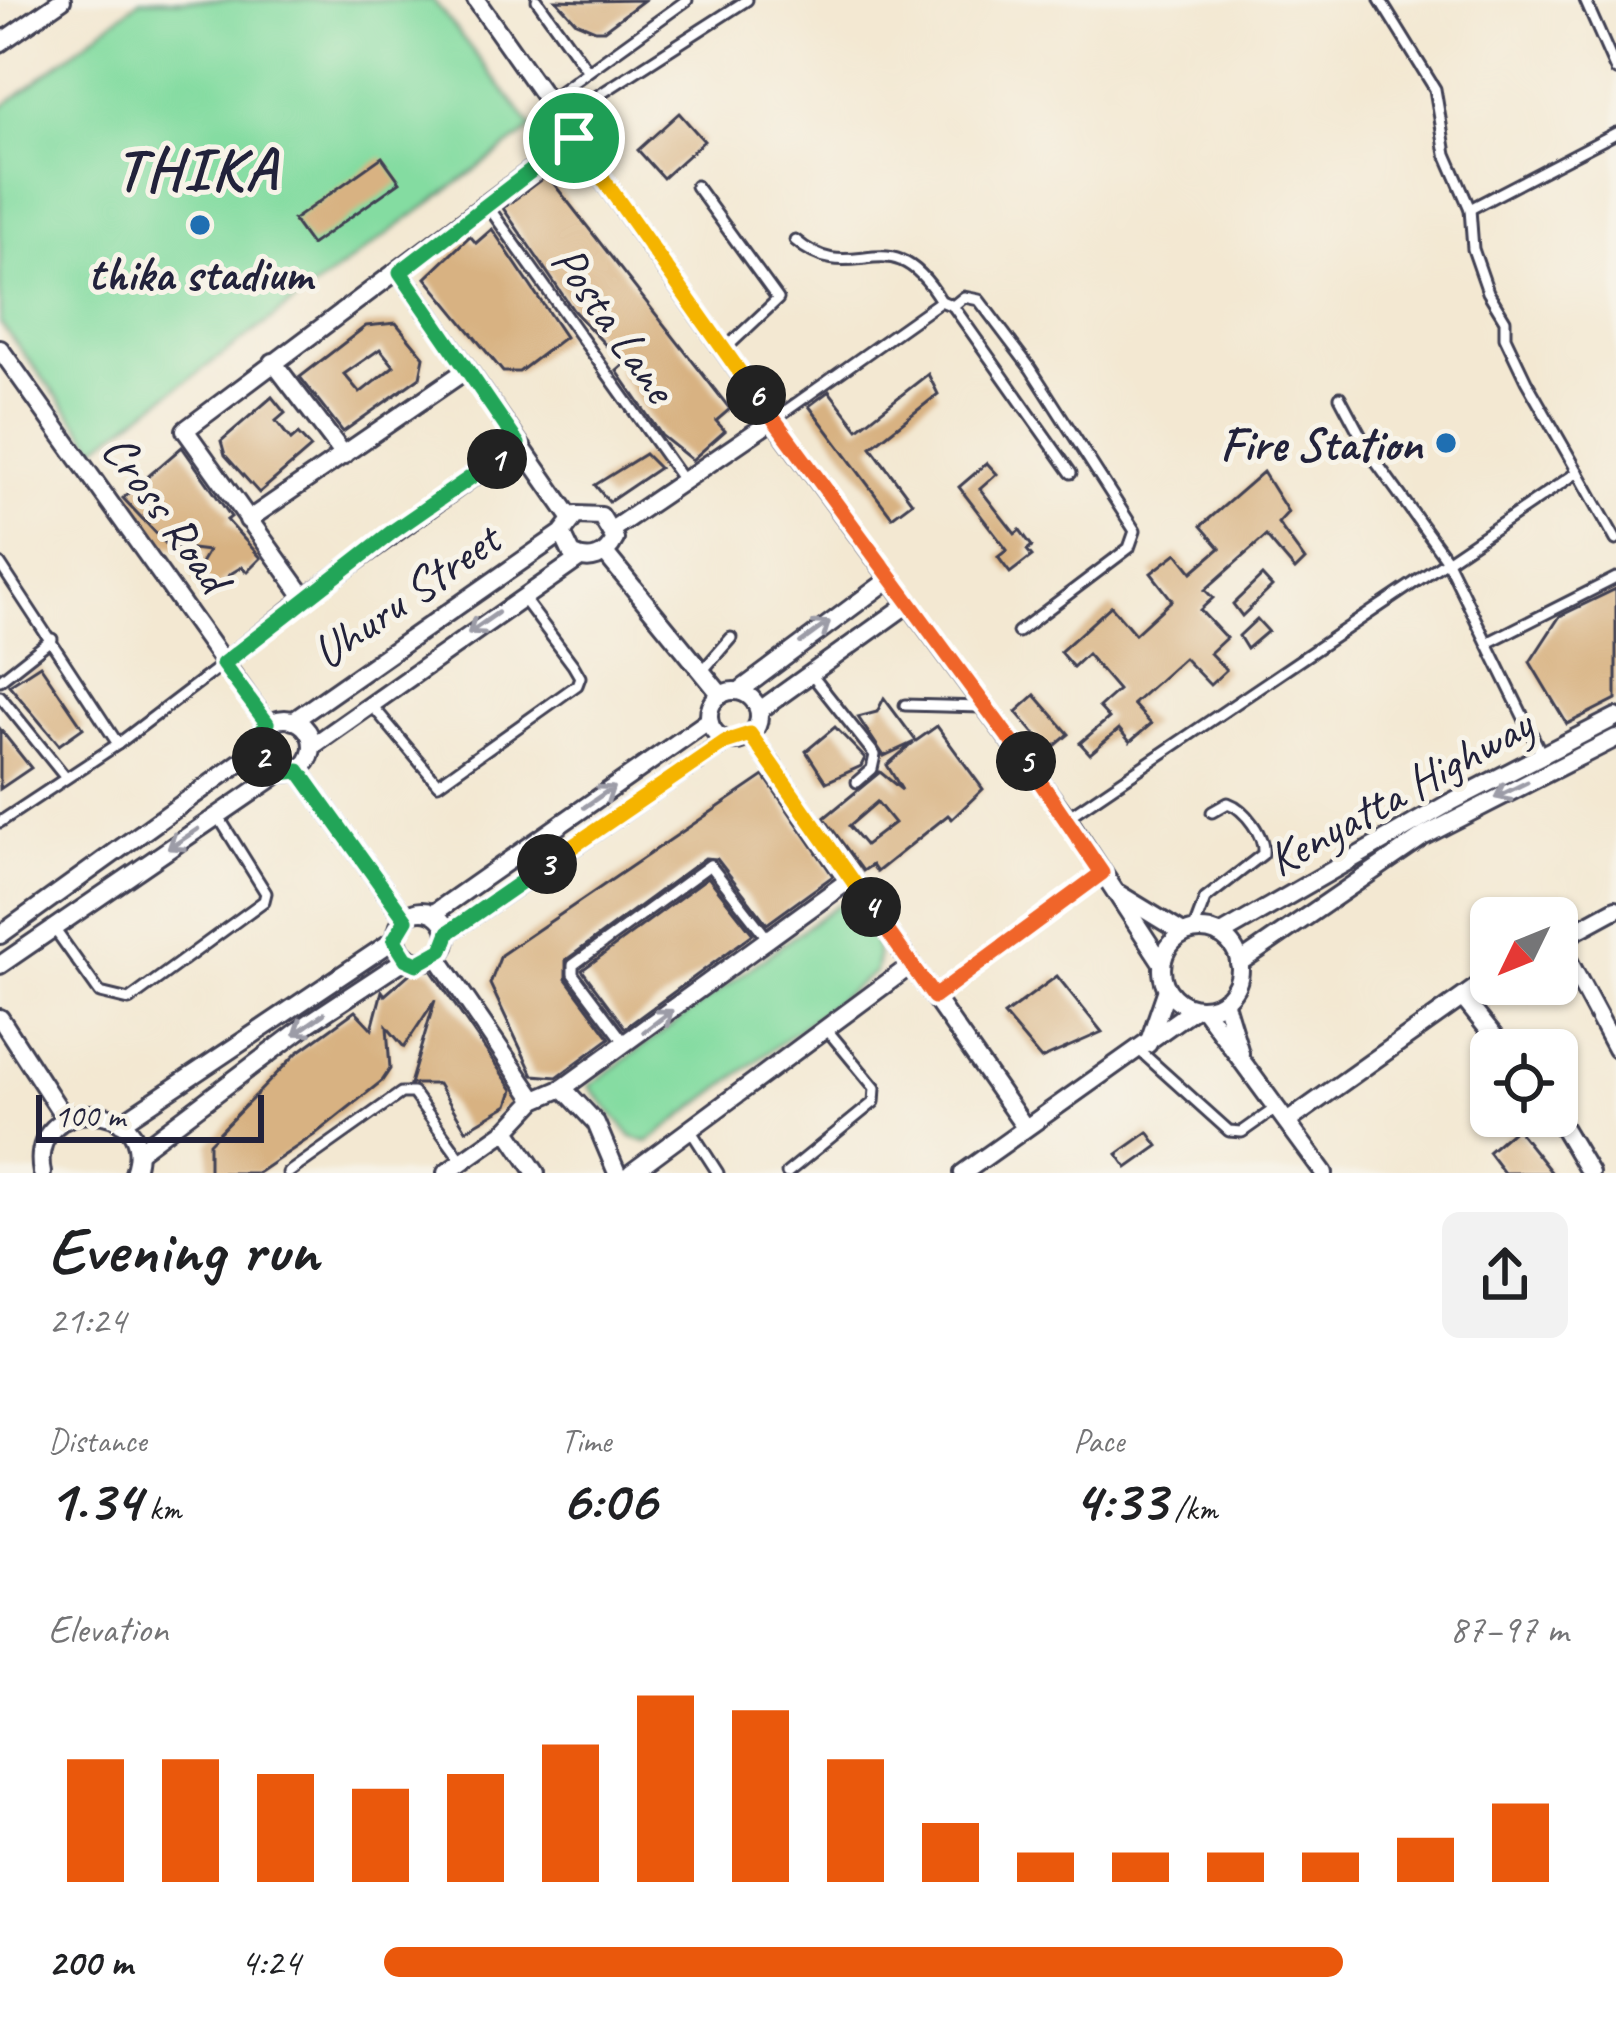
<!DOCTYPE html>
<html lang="en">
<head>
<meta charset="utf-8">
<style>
	:root { --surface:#fff; --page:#f2f2f2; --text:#202124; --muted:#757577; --accent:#ea580c }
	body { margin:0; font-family:Caveat,sans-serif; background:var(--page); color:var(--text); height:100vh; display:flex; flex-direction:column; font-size:45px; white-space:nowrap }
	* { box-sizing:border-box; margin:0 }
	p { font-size:39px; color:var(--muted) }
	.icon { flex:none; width:66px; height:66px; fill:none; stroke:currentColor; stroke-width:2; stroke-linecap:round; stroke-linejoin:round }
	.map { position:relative; height:1173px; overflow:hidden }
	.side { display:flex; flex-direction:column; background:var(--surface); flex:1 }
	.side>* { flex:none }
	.needle { width:78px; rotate:227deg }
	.fabs { position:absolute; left:1470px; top:897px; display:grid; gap:24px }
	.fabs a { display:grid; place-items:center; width:108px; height:108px; border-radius:18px; background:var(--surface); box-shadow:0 3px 9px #0004; font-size:60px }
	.scale { position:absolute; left:36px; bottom:30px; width:228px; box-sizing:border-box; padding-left:12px; border:6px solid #22223b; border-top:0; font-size:33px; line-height:42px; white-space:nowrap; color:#22223b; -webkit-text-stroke:9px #f7f3e8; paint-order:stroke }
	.pin { position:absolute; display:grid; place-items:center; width:102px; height:102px; color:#fff; margin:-51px; border:6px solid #fff; border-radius:50%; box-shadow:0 3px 12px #0007 }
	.km { position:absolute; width:60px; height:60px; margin:-30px; border-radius:50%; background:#222; color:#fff; font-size:33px; line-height:60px; text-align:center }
	.round { display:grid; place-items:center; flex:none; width:126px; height:126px; border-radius:18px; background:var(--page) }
	.overview { display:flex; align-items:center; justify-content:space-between; height:204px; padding:0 48px }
	h1 { font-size:66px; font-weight:600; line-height:90px }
	.metrics { display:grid; grid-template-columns:repeat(3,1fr); gap:18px; height:204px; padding:12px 48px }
	.metrics div { display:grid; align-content:center }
	.metrics b { font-size:60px; font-weight:600 }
	.metrics small { font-size:33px; font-weight:400 }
	.metrics p { font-size:33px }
	.chart { height:336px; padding:24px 48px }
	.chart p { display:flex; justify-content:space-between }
	.chart svg { width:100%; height:216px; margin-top:12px; stroke:var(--accent); stroke-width:6 }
	ul { padding:0 48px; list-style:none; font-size:39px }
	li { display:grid; grid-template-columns:192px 144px 1fr; align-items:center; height:90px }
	li i { height:30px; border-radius:15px; background:var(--accent) }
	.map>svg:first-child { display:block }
	.green { fill:#84dca1; stroke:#537f6e; stroke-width:3 }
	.building { fill:#d8b282; fill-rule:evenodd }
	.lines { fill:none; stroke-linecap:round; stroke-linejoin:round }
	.service-casing { stroke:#414052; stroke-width:15 }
	.minor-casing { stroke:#414052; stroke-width:22 }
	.service { stroke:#fff; stroke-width:9 }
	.minor { stroke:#fff; stroke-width:16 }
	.oneway { stroke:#9c9ca7 }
	.split-1-casing { stroke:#fff; stroke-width:24 }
	.split-2-casing { stroke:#fff; stroke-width:24 }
	.split-3-casing { stroke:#fff; stroke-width:24 }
	.split-4-casing { stroke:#fff; stroke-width:24 }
	.split-5-casing { stroke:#fff; stroke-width:24 }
	.split-6-casing { stroke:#fff; stroke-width:24 }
	.split-7-casing { stroke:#fff; stroke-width:24 }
	.split-1 { stroke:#22a559; stroke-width:15 }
	.split-2 { stroke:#22a559; stroke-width:15 }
	.split-3 { stroke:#22a559; stroke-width:15 }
	.split-4 { stroke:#f5b400; stroke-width:15 }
	.split-5 { stroke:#f0652b; stroke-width:15 }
	.split-6 { stroke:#f0652b; stroke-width:15 }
	.split-7 { stroke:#f5b400; stroke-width:15 }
	.poi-dot { fill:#1f6fb2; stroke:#f7f3e8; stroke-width:4.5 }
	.labels { text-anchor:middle; stroke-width:10; stroke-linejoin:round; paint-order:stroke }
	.poi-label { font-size:48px; font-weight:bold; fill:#22223b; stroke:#f7f3e8 }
	.street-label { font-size:48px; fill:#22223b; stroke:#f7f3e8 }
	.district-label { font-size:60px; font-weight:bold; letter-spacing:3px; fill:#22223b; stroke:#f7f3e8 }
</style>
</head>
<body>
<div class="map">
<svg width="1616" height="1173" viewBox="0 0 1616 1173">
	<rect width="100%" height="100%" fill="#f7f3e8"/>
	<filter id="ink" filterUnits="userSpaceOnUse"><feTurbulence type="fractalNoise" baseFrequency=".00833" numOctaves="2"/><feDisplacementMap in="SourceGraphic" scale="24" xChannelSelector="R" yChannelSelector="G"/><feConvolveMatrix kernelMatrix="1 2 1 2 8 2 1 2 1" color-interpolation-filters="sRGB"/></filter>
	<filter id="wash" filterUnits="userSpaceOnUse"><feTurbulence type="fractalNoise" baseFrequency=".004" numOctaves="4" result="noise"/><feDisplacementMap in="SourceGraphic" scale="48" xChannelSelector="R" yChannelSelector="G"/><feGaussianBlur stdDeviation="2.7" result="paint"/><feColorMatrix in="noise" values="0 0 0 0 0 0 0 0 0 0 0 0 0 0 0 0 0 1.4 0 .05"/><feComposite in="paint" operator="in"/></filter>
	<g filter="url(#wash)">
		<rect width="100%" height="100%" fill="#f3e8d2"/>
		<g class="green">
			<path d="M140 0H433L533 128 96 447 0 323V109Z"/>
			<path d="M838 904C866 917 884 940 875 972L648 1142 632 1137 589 1086Z"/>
		</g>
		<g id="blocks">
			<g class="building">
				<path d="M556 0 586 1 644 0 604 30H595L576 22Z"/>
				<path d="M679 113 704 141 663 178 638 150Z"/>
				<path d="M382 157 400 182 311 245 293 220Z"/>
				<path d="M547 175 730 409 716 421 725 431 692 460 662 436 617 371 624 365 573 310 503 208Z"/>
				<path d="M492 229 565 337 519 372H503L426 278 470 236 476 243Z"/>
				<path d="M396 323 424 357 420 377 343 432 300 377 366 326ZM380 349 394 366 360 393 344 374Z"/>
				<path d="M928 374 938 394 871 447 912 502 892 517 809 406 829 391 858 429Z"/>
				<path d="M272 397 285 413 276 421 291 440 298 434 311 448 259 493 225 455 221 441Z"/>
				<path d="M182 447 231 517 227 520 261 558 247 572 242 567 232 573 205 598 193 577 208 551 168 546 123 498Z"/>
				<path d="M645 454 659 468 609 502 595 485Z"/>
				<path d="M987 463 997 474 980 489 1015 534 1020 530 1032 546 1027 550 1032 556 1010 573 998 557 1007 550 959 487Z"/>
				<path d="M1263 472 1288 512 1278 523 1305 560 1295 570 1266 536 1205 590 1213 598 1200 610 1226 638 1210 653 1226 670 1210 685 1184 658 1133 704 1151 724 1130 742 1119 729 1090 754 1080 743 1109 718 1099 707 1118 690 1087 654 1073 667 1060 652 1111 606 1135 634 1172 600 1151 573 1177 553 1192 572 1220 548 1201 526Z"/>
				<path d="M1262 576 1272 587 1242 616 1233 604Z"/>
				<path d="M1616 589V699L1567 724 1530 662 1560 616Z"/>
				<path d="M1257 619 1268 631 1247 649 1239 636Z"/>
				<path d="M40 665 83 728 59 745 9 685Z"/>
				<path d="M1035 695 1069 734 1049 751 1016 712Z"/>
				<path d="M884 698 916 741 937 726 983 789 952 819 948 815 877 872 872 865 863 871 824 818 880 772 902 790 887 765 914 742 884 756 858 717 877 712ZM877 802 894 823 865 845 849 826Z"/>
				<path d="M835 727 865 758 861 766 826 782 806 751Z"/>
				<path d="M0 729 31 768 0 789Z"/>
				<path d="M764 776 833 876 767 924 717 859 705 858 566 960V979L610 1038 557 1077 533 1075 490 984 501 955Z"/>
				<path d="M708 877 753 934 625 1028 582 970Z"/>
				<path d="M417 967 431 970 513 1090 508 1105 466 1130 438 1084H410L435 1000 404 1047 387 1027 390 1069 382 1081 314 1135 258 1173H209V1143L297 1053 355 1011 372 1029 382 991 385 995Z"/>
				<path d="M1057 976 1102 1032 1041 1059 1004 1015Z"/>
				<path d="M1516 1128 1552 1173H1504L1488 1152Z"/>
				<path d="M1148 1132 1158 1146 1127 1168 1117 1154Z"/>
			</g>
		</g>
	</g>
	<g filter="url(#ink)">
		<use href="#blocks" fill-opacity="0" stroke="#414052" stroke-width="3"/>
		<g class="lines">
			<defs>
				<g id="service">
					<path d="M537 0 588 71"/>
					<path d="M1585 0 1616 70"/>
					<path d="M547 101 687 0"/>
					<path d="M560 120 747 0"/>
					<path d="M696 186 778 299 725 349"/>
					<path d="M487 205 685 483"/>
					<path d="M1470 209 1616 133"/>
					<path d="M795 240C855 292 889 214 941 301"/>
					<path d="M953 306 964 297 979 300 1031 369 1135 531 1129 548 1018 632"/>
					<path d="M1340 397 1371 455 1446 559 1542 755"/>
					<path d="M773 420 941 301 953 306 1071 473"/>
					<path d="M1578 472 1616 540"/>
					<path d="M0 564 118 744"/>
					<path d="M1491 641 1616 578"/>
					<path d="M704 669 731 638"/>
					<path d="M810 673 875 755 872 769 857 782"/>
					<path d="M0 680 52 639"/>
					<path d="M0 696 66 778"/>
					<path d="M370 703 438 784 577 685 580 677 573 665 523 598"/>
					<path d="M905 705 982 707"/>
					<path d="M1068 817 1578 472 1526 381 1505 337V320L1488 292 1473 249 1470 209 1446 154 1435 89 1380 0"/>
					<path d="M0 822 118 744 223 664"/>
					<path d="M53 927 100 993 129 1000 264 901 266 893 218 816"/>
					<path d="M1193 931 1205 899 1263 854C1265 836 1245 809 1228 803L1212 812"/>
					<path d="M934 997 1102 873"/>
					<path d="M625 1043 573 974V965L710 865 768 939"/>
					<path d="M1139 1050 1229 1131 1242 1132 1273 1110"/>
					<path d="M691 1131 718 1173"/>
					<path d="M288 1173 401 1093H413L462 1161"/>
					<path d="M787 1173 874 1102 875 1088 828 1031"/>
				</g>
				<g id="minor">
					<path d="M476 0 773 420 1067 818 1162 963"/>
					<path d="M0 43 62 0"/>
					<path d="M400 272 571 518"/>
					<path d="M0 349 267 723"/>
					<path d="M273 362 344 455"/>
					<path d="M518 444 305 598 185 430 574 138"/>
					<path d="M248 520 465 371"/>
					<path d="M613 529 773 420"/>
					<path d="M605 553 721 695"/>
					<path d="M223 664 305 598"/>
					<path d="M742 689 891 578"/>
					<circle cx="734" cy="716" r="25"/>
					<path d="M760 710 908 604"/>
					<circle cx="285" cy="746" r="27"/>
					<path d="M293 721 562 533 576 515 601 516 615 539C606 557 590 564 572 554L562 533"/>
					<path d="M750 734 1024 1126"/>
					<path d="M314 745 580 558"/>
					<path d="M299 771 406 920"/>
					<path d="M1119 894 1183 933"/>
					<circle cx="422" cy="936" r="25"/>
					<path d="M434 913 708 721"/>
					<circle cx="1201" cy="969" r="39"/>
					<path d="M449 932 725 742"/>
					<path d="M0 935 257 750"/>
					<path d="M1220 935 1451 802 1616 717"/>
					<path d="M1557 941 1616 909"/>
					<path d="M1558 941 1616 1049"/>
					<path d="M436 955 535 1100"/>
					<path d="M1239 963 1424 836 1616 738"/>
					<path d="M0 965 280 773"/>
					<path d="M1463 998 1505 1050"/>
					<path d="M1224 1000 1240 1053"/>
					<path d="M1203 1008 1324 1173"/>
					<path d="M0 1018 66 1120"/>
					<path d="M1148 1044 1167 989"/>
					<path d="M563 1088 852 878"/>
					<path d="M1556 1116 1590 1173"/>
					<path d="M1287 1122 1491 977"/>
					<path d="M121 1123 394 940"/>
					<path d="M138 1152 309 1023 406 959"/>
					<path d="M42 1173C26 1093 161 1096 134 1173"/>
					<path d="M446 1173 507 1130"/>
					<path d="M536 1173 507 1130 535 1100 563 1088 596 1123 617 1173"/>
					<path d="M631 1173 910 966"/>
					<path d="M963 1173 1195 1008"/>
				</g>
			</defs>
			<use href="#service" class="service-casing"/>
			<use href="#minor" class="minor-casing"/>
			<use href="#service" class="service"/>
			<use href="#minor" class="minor"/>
		</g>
		<defs><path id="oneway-shaft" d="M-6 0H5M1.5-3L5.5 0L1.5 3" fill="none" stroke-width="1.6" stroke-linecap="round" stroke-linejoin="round" transform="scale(3)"/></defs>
		<g class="oneway">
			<use href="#oneway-shaft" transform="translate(483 623) rotate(145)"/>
			<use href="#oneway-shaft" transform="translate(815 632) rotate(-36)"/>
			<use href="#oneway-shaft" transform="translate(1511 790) rotate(154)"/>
			<use href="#oneway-shaft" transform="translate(599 797) rotate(-35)"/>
			<use href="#oneway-shaft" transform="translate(183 839) rotate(146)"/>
			<use href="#oneway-shaft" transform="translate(658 1021) rotate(-37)"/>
			<use href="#oneway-shaft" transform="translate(309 1024) rotate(145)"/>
		</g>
	</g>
	<g class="lines" filter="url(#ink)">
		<defs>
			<path id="split-1" d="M497 459 518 444 400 272 574 138"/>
			<path id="split-2" d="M262 757 257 740 267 723 223 664 392 532 497 459"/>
			<path id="split-3" d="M262 757 280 773 299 771 406 920 394 940 406 959 417 964 442 950 449 932 547 864"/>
			<path id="split-4" d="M547 864 725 742 750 734 871 907"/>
			<path id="split-5" d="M871 907 934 997 1102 873 1026 761"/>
			<path id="split-6" d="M756 395 1026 761"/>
			<path id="split-7" d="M574 138 756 395"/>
		</defs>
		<use href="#split-1" class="split-1-casing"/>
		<use href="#split-2" class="split-2-casing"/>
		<use href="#split-3" class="split-3-casing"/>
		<use href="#split-4" class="split-4-casing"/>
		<use href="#split-5" class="split-5-casing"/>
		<use href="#split-6" class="split-6-casing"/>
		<use href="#split-7" class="split-7-casing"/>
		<use href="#split-1" class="split-1"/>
		<use href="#split-2" class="split-2"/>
		<use href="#split-3" class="split-3"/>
		<use href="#split-4" class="split-4"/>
		<use href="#split-5" class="split-5"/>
		<use href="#split-6" class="split-6"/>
		<use href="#split-7" class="split-7"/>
	</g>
	<g class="poi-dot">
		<circle cx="200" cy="225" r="12"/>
		<circle cx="1446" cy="443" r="12"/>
	</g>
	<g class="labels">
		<g class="poi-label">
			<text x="200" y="290">thika stadium</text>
			<text x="1422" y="460" text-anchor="end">Fire Station</text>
		</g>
		<g class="street-label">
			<text transform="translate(615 323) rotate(55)" y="17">Posta Lane</text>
			<text transform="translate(167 512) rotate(54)" y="17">Cross Road</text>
			<text transform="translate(405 595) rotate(-35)" y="17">Uhuru Street</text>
			<text transform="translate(1399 791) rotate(-29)" y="17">Kenyatta Highway</text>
		</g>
		<g class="district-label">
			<text x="197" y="189">THIKA</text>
		</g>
	</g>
</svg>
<div class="fabs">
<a><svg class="needle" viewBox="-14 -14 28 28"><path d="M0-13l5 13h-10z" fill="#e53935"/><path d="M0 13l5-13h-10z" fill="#757577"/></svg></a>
<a><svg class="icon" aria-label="locate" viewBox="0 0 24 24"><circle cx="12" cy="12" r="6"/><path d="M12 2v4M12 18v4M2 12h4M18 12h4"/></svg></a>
</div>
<div class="scale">100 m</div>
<div class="pin" style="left:574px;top:138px;background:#1e9e55"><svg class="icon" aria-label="arrive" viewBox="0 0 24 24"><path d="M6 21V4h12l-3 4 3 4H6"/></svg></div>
<b class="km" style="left:497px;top:459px">1</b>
<b class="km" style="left:262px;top:757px">2</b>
<b class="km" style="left:547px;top:864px">3</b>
<b class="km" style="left:871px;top:907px">4</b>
<b class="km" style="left:1026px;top:761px">5</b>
<b class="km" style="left:756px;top:395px">6</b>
</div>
<section class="side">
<div class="overview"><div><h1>Evening run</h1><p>21:24</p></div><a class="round"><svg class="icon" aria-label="share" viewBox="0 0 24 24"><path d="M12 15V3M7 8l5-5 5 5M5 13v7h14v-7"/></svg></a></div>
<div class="metrics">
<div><p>Distance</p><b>1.34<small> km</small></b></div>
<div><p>Time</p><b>6:06</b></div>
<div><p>Pace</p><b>4:33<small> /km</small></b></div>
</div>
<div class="chart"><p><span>Elevation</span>87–97 m</p>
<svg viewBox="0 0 160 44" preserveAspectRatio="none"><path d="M5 44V19M15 44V19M25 44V22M35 44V25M45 44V22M55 44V16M65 44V6M75 44V9M85 44V19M95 44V32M105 44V38M115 44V38M125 44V38M135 44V38M145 44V35M155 44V28"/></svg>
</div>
<ul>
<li><b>200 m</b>4:24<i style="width:81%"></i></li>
</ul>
</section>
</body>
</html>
